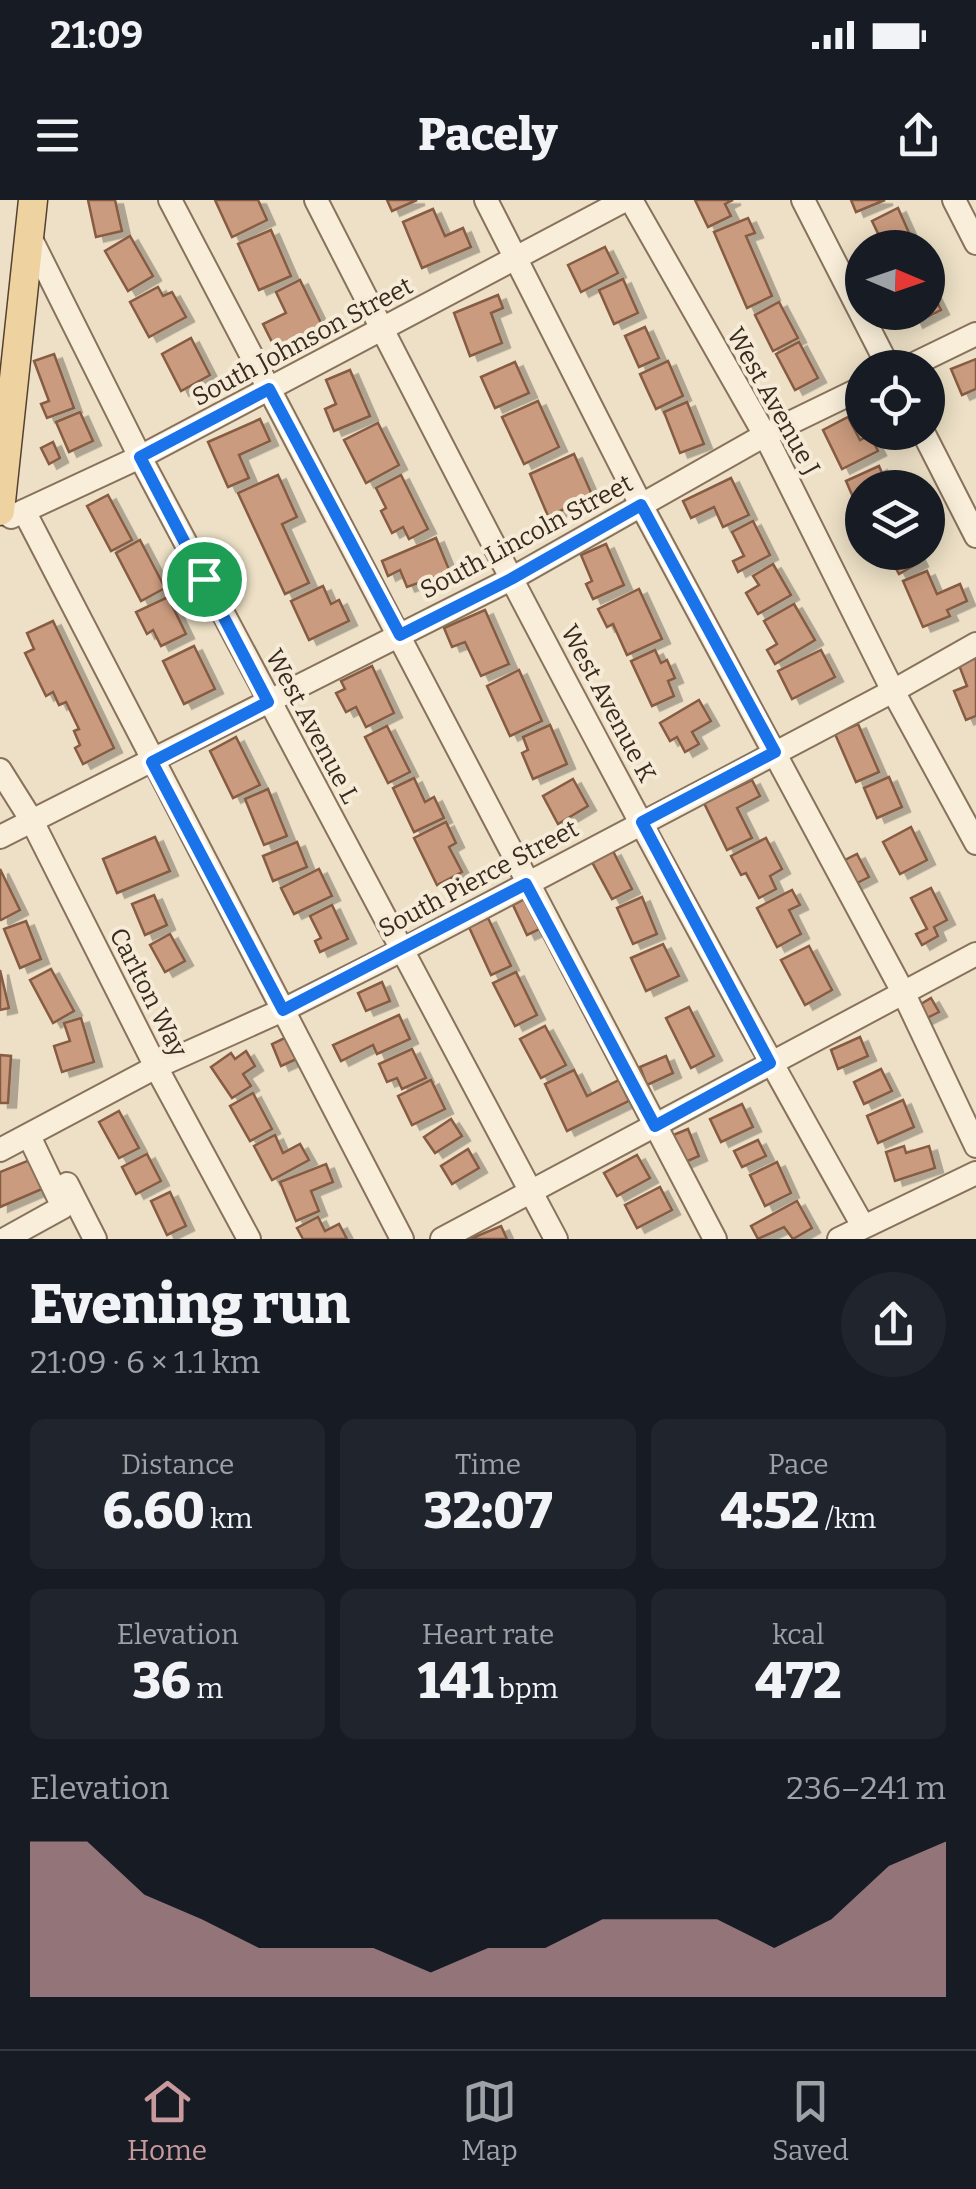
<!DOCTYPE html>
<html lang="en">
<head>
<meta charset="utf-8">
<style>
	:root { --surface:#171b24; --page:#20242c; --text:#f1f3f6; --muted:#9ea1a6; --line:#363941; --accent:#c89a9e }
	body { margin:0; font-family:Bitter,serif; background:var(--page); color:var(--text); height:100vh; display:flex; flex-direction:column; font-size:38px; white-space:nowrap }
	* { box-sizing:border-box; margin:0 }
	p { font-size:32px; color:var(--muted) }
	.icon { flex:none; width:55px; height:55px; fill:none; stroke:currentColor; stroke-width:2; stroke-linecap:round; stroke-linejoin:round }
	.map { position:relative; height:1039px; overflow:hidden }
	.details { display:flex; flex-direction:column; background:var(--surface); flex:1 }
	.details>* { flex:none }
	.needle { width:65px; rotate:92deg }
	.tools { position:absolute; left:845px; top:30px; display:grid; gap:20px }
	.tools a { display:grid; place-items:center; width:100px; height:100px; border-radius:50%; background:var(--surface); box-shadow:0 5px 25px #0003; font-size:50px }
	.pin { position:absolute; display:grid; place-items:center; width:85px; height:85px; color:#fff; margin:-42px; border:5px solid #fff; border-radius:50%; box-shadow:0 2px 10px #0007 }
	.round { display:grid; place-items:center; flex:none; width:105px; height:105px; border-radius:52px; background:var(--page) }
	.summary { display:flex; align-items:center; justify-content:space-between; height:170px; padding:0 30px }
	h1 { font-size:55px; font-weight:800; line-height:75px }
	.stats { display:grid; grid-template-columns:repeat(3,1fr); gap:15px; height:170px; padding:10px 30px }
	.stats div { display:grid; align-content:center; border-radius:15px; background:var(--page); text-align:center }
	.stats b { font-size:50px; font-weight:800 }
	.stats small { font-size:28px; font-weight:400 }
	.stats p { font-size:28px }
	.chart { height:280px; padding:20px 30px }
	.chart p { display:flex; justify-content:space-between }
	.chart svg { width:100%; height:180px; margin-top:10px; fill:var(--accent); opacity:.7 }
	.status { display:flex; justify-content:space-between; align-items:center; height:70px; padding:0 50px; background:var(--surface); direction:ltr }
	.status svg { height:28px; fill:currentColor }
	header { display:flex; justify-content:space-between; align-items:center; height:130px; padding:0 30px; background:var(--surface); font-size:45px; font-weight:800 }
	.menu { display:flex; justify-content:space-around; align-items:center; height:140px; border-top:2px solid var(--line); background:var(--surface); font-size:28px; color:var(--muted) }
	.menu a { display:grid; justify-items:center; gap:5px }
	.menu .active { color:var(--accent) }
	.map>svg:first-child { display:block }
	.building { fill:#ca9b7e; stroke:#865b43; stroke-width:2.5; filter:url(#shadow) }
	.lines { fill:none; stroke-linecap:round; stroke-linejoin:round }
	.minor-casing { stroke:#88725c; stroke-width:26 }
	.major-casing { stroke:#564130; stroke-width:31 }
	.minor { stroke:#f8eed9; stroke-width:22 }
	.major { stroke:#eed3a0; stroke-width:28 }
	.route-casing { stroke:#fff; stroke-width:20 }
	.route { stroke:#1a73e8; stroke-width:12 }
	.labels { text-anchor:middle; stroke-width:8; stroke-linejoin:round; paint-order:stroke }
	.street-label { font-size:25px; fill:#392b20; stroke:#f5ebd6 }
</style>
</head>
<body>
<div class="status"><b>21:09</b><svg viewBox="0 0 49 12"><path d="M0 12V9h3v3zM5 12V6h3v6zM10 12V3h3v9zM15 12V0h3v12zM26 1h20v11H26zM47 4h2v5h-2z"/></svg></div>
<header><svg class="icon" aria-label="menu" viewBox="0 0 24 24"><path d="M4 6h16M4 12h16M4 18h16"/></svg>Pacely<svg class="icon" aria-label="share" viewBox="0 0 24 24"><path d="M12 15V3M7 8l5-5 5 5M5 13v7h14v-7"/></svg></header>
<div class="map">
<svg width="976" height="1039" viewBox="0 0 976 1039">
	<defs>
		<filter id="shadow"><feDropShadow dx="8" dy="4.5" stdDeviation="0" flood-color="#0004"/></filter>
	</defs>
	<rect width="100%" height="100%" fill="#ede0c6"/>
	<g class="building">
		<path d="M88 0H115L122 31 96 37Z"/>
		<path d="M215 0H258L267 20 232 37Z"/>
		<path d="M387 0H417L392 11Z"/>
		<path d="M695 0H733L725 4 731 16 708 27Z"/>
		<path d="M851 0H885L856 12Z"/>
		<path d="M898 8 914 44 906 48H885L872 21Z"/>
		<path d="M433 9 445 36 463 28 471 47 422 68 403 22Z"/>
		<path d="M748 18 755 33 746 36 772 96 747 108 714 32Z"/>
		<path d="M271 30 291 76 259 90 238 44Z"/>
		<path d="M130 36 153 76 128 91 105 51Z"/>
		<path d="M605 47 618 73 581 92 568 65Z"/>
		<path d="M623 79 638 113 614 124 599 90Z"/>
		<path d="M300 80 322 125 275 148 263 124 286 113 276 92Z"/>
		<path d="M928 84 941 110 915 123 910 112H928Z"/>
		<path d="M158 87 163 96 172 92 186 117 149 137 130 102Z"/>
		<path d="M498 95 503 108 491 113 502 143 470 156 454 113Z"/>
		<path d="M779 102 798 138 773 151 755 115Z"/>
		<path d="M645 127 659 158 639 167 625 136Z"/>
		<path d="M191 138 210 175 181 191 162 154Z"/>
		<path d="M799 142 818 178 795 190 776 154Z"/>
		<path d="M54 154 74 208 47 218 41 204 49 201 34 161Z"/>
		<path d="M976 159V189L962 195 951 169Z"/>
		<path d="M668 161 683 196 656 209 640 174Z"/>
		<path d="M515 162 529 193 495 208 481 177Z"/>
		<path d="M350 170 370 216 334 231 325 209 336 204 326 180Z"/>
		<path d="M538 201 559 247 524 264 502 217Z"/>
		<path d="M687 202 704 244 680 253 664 212Z"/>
		<path d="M80 212 93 241 69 252 56 222Z"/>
		<path d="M848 217 860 240 870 235 878 251 842 269 823 230Z"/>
		<path d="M260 219 270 241 239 255 249 278 228 287 208 242Z"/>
		<path d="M378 223 399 265 366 283 344 240Z"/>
		<path d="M53 242 60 258 49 264 41 248Z"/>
		<path d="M574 254 593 297 548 316 530 274Z"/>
		<path d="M879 266 885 280 876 284 877 288H862V318L846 281Z"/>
		<path d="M278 275 297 317 282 324 309 383 285 394 238 293Z"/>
		<path d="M401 275 428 329 409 339 403 327 392 333 381 311 386 308 376 288Z"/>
		<path d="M731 278 749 315 723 327 714 307 691 318 683 301Z"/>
		<path d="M108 295 132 340 111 351 87 306Z"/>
		<path d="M753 321 770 355 738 372 733 361 744 356 732 332Z"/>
		<path d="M436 338 450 372 407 387 400 370 388 376 382 361Z"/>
		<path d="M140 340 165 388 141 401 116 353Z"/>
		<path d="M606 344 624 385 593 399 586 384 592 381 581 355Z"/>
		<path d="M887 352H915L920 362 899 374Z"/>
		<path d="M773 364 791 395 758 414 746 393 759 385 753 376Z"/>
		<path d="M927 371 937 394 960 384 967 401 947 410 950 416 923 427 903 381Z"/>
		<path d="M323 386 331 404 339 400 349 421 309 440 291 401Z"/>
		<path d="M639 389 662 439 627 455 613 424 607 427 598 409Z"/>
		<path d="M168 397 186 434 161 446 153 430 147 434 136 412Z"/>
		<path d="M794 404 815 440 775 464 767 450 777 444 764 421Z"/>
		<path d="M485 410 509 464 481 476 465 442 452 447 444 428Z"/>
		<path d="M53 421 114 548 83 564 75 548 80 545 74 531 79 529 66 502 59 505 53 492 46 496 25 453 34 449 27 433Z"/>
		<path d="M194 446 215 489 184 504 163 461Z"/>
		<path d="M655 450 661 463 667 460 675 478 668 481 674 496 652 506 631 461Z"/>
		<path d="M821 450 835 477 792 499 778 471Z"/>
		<path d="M976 458V516L966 520 954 491 967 486 959 465Z"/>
		<path d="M372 466 394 513 366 527 356 507 346 512 336 493 345 489 341 481Z"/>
		<path d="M519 470 542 521 510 536 487 486Z"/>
		<path d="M699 500 711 521 692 532 699 544 685 552 677 537 670 541 660 523Z"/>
		<path d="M858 524 879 572 856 582 835 534Z"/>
		<path d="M550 525 567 564 533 579 522 553 528 550 523 537Z"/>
		<path d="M387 526 410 572 388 583 365 537Z"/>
		<path d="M236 537 260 585 233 598 210 551Z"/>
		<path d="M889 577 902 607 877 618 864 588Z"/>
		<path d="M414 578 425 602 434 597 444 618 414 632 393 588Z"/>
		<path d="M573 579 588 606 558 624 543 596Z"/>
		<path d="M752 580 760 596 737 608 752 638 727 650 704 603Z"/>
		<path d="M268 589 287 636 264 645 245 599Z"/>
		<path d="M446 622 456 643 449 647 462 672 437 685 414 638Z"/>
		<path d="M911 627 927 660 900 674 883 642Z"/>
		<path d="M155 637 170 671 117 693 103 659Z"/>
		<path d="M766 638 782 669 770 676 776 689 759 698 746 673 741 675 731 656Z"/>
		<path d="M297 642 307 667 273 681 263 656Z"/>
		<path d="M613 651 632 689 612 699 592 662Z"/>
		<path d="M857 654 869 677 851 686 839 663Z"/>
		<path d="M0 669 20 710 1 720 0 719Z"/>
		<path d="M319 669 332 696 294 714 281 688Z"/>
		<path d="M931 688 947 720 934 727 938 736 922 745 916 734 927 729 911 698Z"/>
		<path d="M792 690 800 705 789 710 801 734 777 747 757 708Z"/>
		<path d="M154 695 167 725 145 735 132 704Z"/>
		<path d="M529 697 544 727 527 735 513 705Z"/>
		<path d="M642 697 657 734 633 744 617 708Z"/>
		<path d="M332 705 348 739 320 752 315 741 321 738 310 716Z"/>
		<path d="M488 718 511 766 491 775 469 727Z"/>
		<path d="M26 721 41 759 20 768 4 729Z"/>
		<path d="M170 734 185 761 165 772 150 745Z"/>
		<path d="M663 744 679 776 646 791 631 758Z"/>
		<path d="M809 746 832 790 805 805 781 760Z"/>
		<path d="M51 769 74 811 53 823 30 780Z"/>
		<path d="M0 770 9 808 0 810Z"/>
		<path d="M516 772 537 815 515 826 493 783Z"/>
		<path d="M382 782 390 801 366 811 358 793Z"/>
		<path d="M931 798 939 812 923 820 916 807Z"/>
		<path d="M689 807 714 856 691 868 666 818Z"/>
		<path d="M399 815 410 839 377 854 373 845 341 861 333 845Z"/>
		<path d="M81 818 94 862 62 872 54 846 70 841 64 823Z"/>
		<path d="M545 826 566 865 541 878 520 839Z"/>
		<path d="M291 835 301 857 281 866 272 844Z"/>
		<path d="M860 837 868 856 838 869 831 850Z"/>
		<path d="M412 849 426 878 402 889 397 878 387 882 379 864Z"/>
		<path d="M246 851 255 866 243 874 251 886 232 898 211 867 231 853 235 859Z"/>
		<path d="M0 855 11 856 8 903H0Z"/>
		<path d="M666 856 673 873 647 885 640 867Z"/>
		<path d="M881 869 892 891 864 904 854 882Z"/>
		<path d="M574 870 587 896 619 880 629 901 567 931 545 884Z"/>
		<path d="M431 880 445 909 412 925 398 896Z"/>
		<path d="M253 893 272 929 250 941 230 906Z"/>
		<path d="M903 900 914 927 878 943 867 916Z"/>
		<path d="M742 904 753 927 721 942 710 919Z"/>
		<path d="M119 911 139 948 119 958 99 922Z"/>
		<path d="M451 919 462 936 435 953 424 937Z"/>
		<path d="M688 929 699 956 683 963 671 936Z"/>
		<path d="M275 935 283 953 300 944 309 960 272 980 254 946Z"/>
		<path d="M758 940 766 956 742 967 734 951Z"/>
		<path d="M904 946 906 953 929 946 935 968 895 981 886 952Z"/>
		<path d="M468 949 479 968 452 984 441 966Z"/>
		<path d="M147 954 161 981 136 994 122 967Z"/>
		<path d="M637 955 650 978 617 996 604 973Z"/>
		<path d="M37 957 49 986 0 1007V972Z"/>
		<path d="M777 962 791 993 765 1006 750 975Z"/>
		<path d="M326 964 333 982 311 991 319 1011 296 1021 280 982Z"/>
		<path d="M660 987 672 1010 637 1028 625 1005Z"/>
		<path d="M170 992 186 1026 167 1035 151 1001Z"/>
		<path d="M797 1001 812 1028 793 1039 784 1027 758 1039 751 1026Z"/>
		<path d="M318 1017 325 1031 339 1024 347 1039H303L297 1028Z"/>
		<path d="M501 1026 507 1039H470Z"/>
	</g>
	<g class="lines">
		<defs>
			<g id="minor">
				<path d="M170 0 715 1039"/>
				<path d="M316 0C492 345 672 689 863 1026"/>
				<path d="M486 0 641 305 903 792 976 946"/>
				<path d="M631 0 765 235 893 491 976 643"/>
				<path d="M803 0 889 168"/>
				<path d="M954 0 976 43"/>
				<path d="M29 35 140 257 556 1039"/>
				<path d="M906 168 976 134"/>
				<path d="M923 232 976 336"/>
				<path d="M24 311 402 1039"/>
				<path d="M11 317 140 257 625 0"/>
				<path d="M0 570 32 621 156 867 249 1039"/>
				<path d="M0 637 511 379 765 235 862 188"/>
				<path d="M0 950 156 867 283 810 400 751 893 491 976 444"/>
				<path d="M67 984 95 1039"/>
				<path d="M5 1039 63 1007 29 936"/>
				<path d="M442 1039 976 754"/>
				<path d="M839 1039 976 973"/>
			</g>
			<path id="major" d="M0 311 33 0"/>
		</defs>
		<use href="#minor" class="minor-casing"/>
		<use href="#major" class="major-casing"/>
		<use href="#minor" class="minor"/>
		<use href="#major" class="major"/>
	</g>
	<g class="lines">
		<defs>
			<path id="route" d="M269 189 400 435 511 379 641 305 775 552 642 622 770 863 655 926 526 684 283 810 152 562 268 502 140 257Z"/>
		</defs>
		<use href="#route" class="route-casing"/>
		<use href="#route" class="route"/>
	</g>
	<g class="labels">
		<g class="street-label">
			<text transform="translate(302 141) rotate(-28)" y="9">South Johnson Street</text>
			<text transform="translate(774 201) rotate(61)" y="9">West Avenue J</text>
			<text transform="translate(526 336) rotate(-28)" y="9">South Lincoln Street</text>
			<text transform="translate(609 503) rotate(62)" y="9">West Avenue K</text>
			<text transform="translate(313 526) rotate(62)" y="9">West Avenue L</text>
			<text transform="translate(478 678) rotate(-28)" y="9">South Pierce Street</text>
			<text transform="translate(149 792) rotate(63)" y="9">Carlton Way</text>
		</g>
	</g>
</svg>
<div class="tools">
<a><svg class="needle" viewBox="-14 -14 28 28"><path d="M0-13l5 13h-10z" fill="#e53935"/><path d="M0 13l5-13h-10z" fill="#9ea1a6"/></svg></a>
<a><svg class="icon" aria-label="locate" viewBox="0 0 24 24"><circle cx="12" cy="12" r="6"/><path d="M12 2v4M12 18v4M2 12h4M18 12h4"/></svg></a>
<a><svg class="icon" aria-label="layers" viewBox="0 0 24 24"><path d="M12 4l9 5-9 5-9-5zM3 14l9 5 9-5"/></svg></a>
</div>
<div class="pin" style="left:204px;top:379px;background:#1e9e55"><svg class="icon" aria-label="arrive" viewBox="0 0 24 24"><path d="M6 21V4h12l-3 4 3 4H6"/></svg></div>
</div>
<section class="details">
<div class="summary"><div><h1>Evening run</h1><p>21:09 · 6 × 1.1 km</p></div><a class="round"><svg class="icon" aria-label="share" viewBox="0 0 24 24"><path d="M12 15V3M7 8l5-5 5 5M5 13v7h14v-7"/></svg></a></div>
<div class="stats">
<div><p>Distance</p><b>6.60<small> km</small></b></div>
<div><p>Time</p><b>32:07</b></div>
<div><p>Pace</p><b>4:52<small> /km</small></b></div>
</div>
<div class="stats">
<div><p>Elevation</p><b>36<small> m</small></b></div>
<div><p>Heart rate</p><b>141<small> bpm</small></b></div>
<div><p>kcal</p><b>472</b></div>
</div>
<div class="chart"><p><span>Elevation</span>236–241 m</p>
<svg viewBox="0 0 160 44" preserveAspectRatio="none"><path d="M0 44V6L10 6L20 19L30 25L40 32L50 32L60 32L70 38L80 32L90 32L100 25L110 25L120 25L130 32L140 25L150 12L160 6V44z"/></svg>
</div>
</section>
<nav class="menu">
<a class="active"><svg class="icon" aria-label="home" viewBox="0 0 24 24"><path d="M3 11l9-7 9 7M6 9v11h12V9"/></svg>Home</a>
<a><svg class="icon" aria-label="map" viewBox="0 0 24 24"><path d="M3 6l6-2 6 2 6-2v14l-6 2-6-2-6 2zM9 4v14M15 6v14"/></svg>Map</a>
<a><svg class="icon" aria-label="saved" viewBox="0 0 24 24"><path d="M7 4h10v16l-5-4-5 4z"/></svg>Saved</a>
</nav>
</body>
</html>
